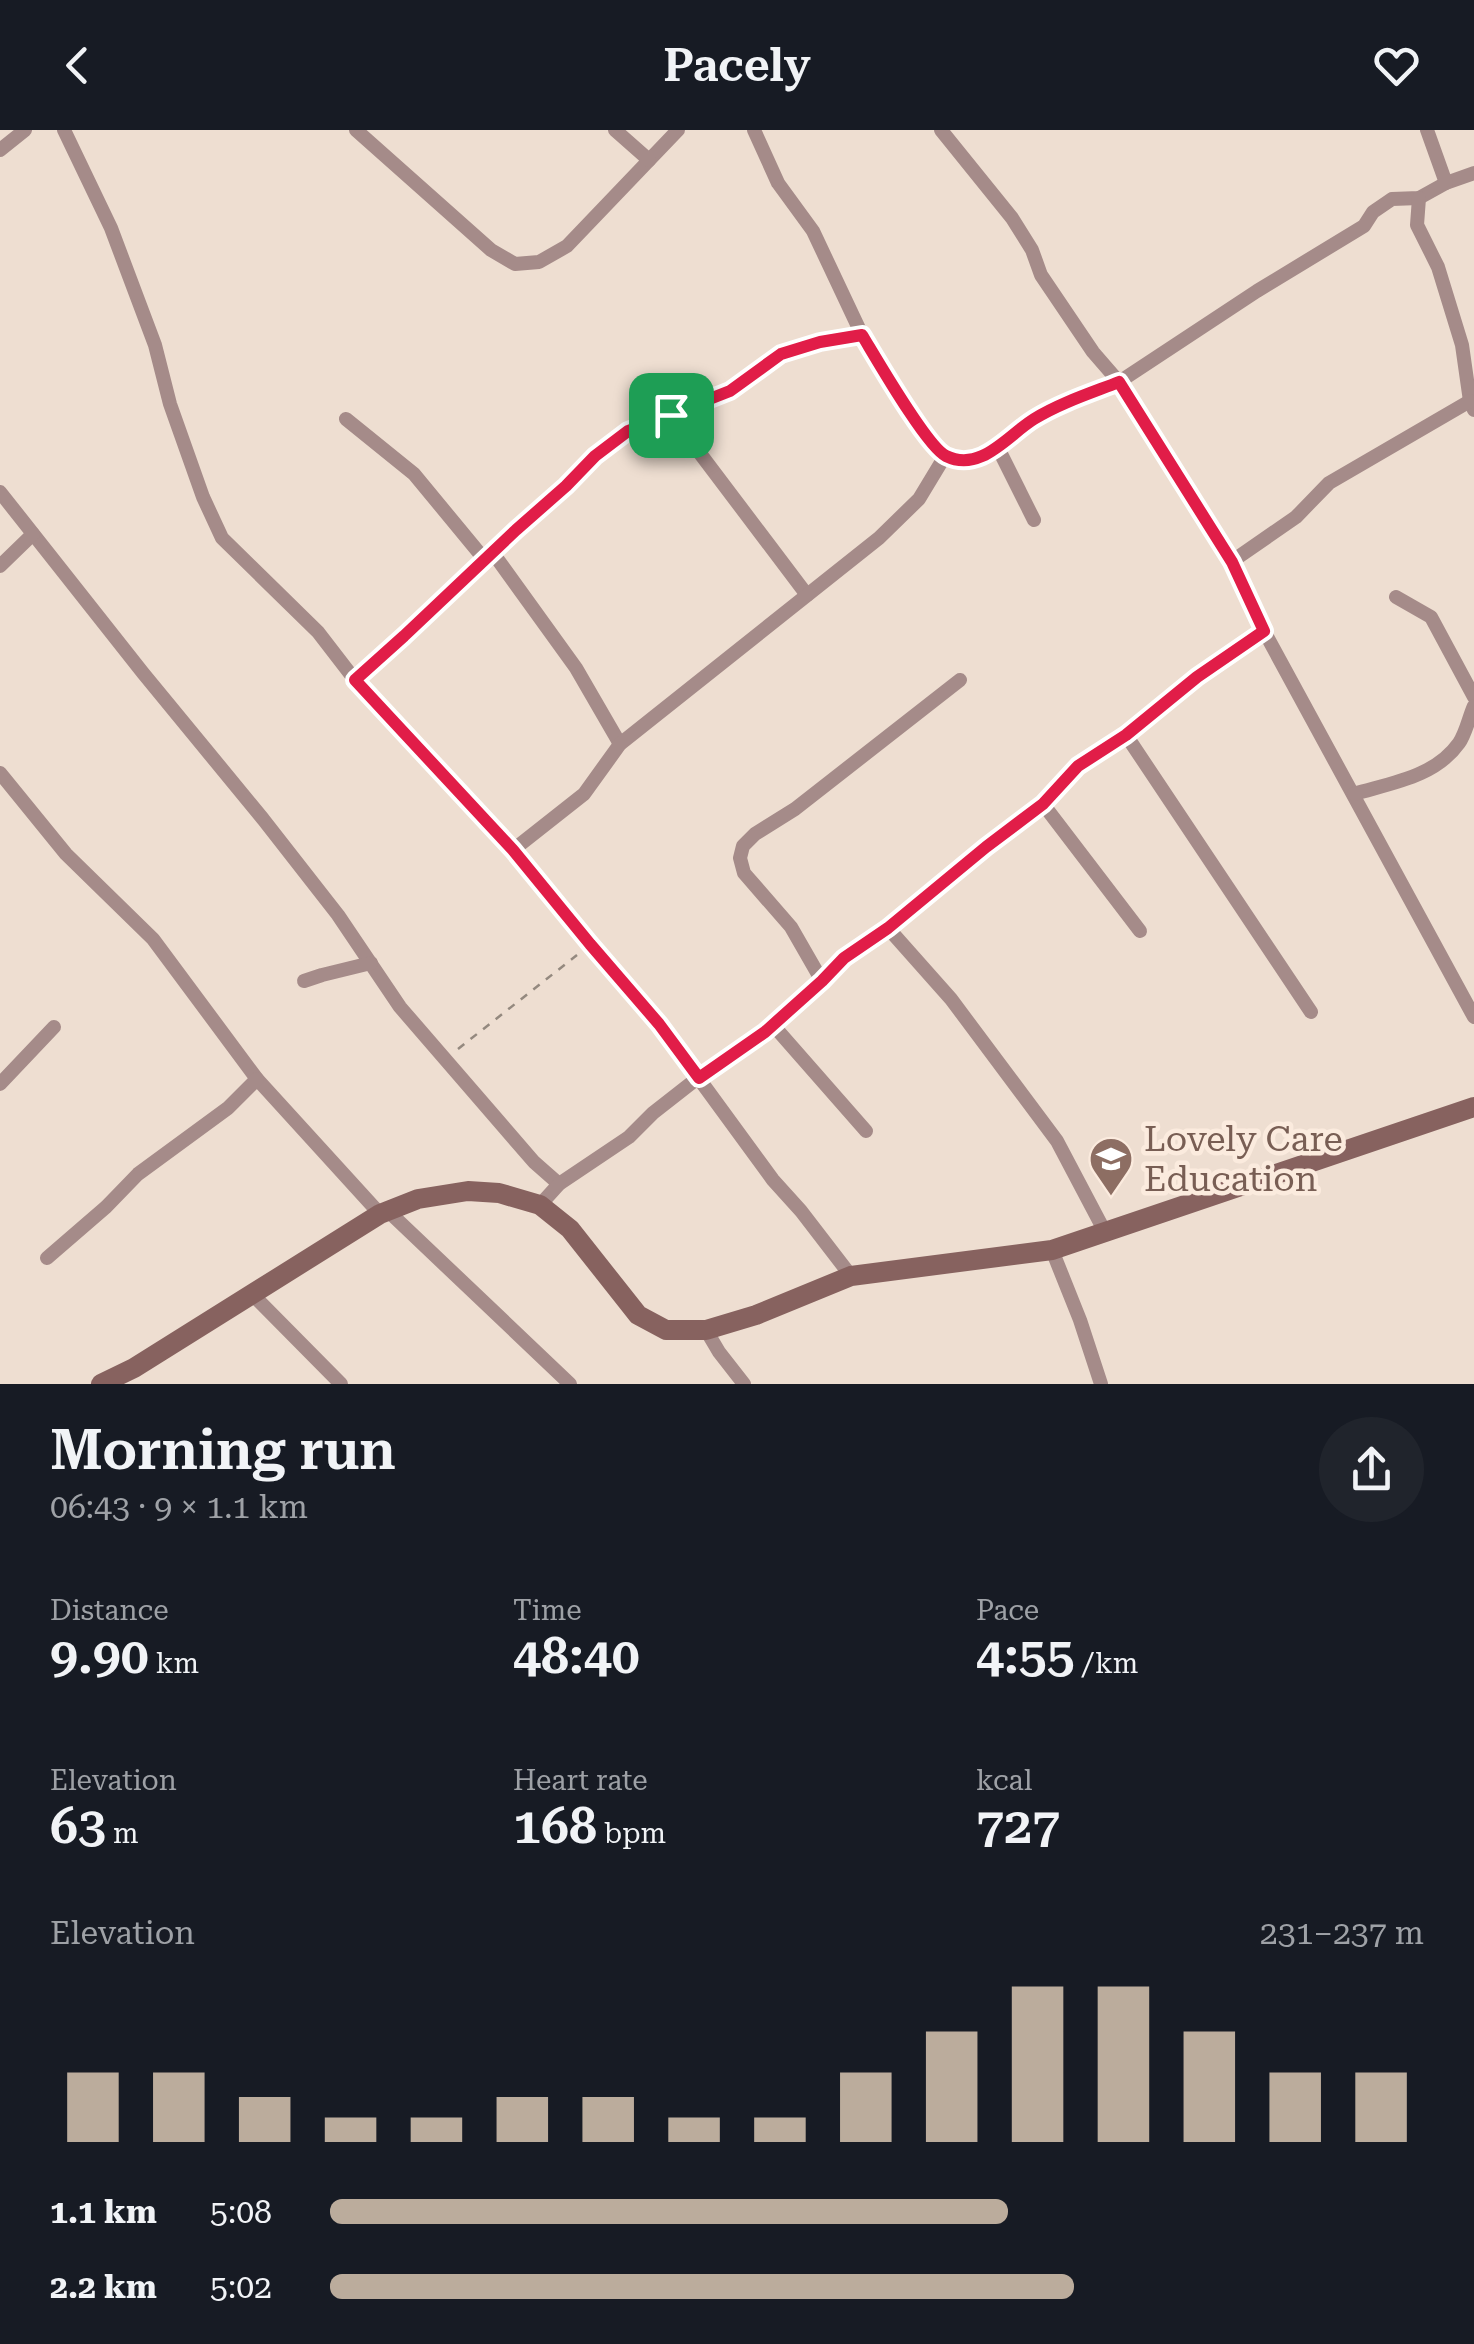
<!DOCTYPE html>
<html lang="en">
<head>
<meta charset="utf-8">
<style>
	:root { --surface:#171b24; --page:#20242c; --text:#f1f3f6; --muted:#9ea1a6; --accent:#bbac9c }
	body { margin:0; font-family:"Roboto Serif",serif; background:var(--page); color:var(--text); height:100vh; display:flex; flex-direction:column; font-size:38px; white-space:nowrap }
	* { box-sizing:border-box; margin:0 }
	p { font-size:32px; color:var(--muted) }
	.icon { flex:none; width:55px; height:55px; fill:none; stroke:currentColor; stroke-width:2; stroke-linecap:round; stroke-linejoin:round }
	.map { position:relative; height:1254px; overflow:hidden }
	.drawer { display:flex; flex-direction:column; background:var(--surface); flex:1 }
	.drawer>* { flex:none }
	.pin { position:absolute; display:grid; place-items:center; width:85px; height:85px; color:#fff; margin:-42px; border-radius:20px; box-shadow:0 5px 15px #0006 }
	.round { display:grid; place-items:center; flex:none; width:105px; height:105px; border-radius:52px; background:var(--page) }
	.overview { display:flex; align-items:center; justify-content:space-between; height:170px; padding:0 50px }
	h1 { font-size:55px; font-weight:600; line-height:75px }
	.figures { display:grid; grid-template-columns:repeat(3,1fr); gap:15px; height:170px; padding:10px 50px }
	.figures div { display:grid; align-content:center }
	.figures b { font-size:50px; font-weight:600 }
	.figures small { font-size:28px; font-weight:400 }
	.figures p { font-size:28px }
	.chart { height:280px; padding:20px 50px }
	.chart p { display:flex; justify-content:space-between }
	.chart svg { width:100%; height:180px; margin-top:10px; stroke:var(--accent); stroke-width:6 }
	ul { padding:0 50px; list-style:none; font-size:32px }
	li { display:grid; grid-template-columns:160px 120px 1fr; align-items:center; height:75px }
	li i { height:25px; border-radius:12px; background:var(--accent) }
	header { display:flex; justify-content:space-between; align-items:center; height:130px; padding:0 50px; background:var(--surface); font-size:45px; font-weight:600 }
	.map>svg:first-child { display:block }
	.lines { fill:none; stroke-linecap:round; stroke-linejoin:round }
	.path { stroke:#94897f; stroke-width:2.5; stroke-dasharray:8 8; stroke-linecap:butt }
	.street { stroke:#a58b89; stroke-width:14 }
	.secondary { stroke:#87625f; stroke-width:20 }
	.route-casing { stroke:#fff; stroke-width:20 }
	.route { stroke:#e11d48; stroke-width:12 }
	.labels { text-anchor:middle; stroke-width:9; stroke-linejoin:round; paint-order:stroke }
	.education-label { font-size:35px; fill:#785e54; stroke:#fbebde; text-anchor:start }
</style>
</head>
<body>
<header><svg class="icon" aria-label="back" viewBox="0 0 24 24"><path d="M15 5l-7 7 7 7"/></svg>Pacely<svg class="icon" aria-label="heart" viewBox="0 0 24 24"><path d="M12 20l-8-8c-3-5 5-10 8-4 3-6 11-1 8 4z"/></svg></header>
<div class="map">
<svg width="1474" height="1254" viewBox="0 0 1474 1254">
	<rect width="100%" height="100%" fill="#eeded1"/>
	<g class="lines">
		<path class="path" d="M458 919 577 825"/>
		<g class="street">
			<path d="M64 0 111 98 155 215 170 274 203 367 222 408 318 502 355 550 513 720 590 814 659 894 773 1050 801 1081 851 1146"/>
			<path d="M356 0 491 120 515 134 539 132 567 116 678 0"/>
			<path d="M615 0 649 30"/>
			<path d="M754 0 778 53 813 101 862 205 915 290 929 311 945 326 967 330 998 318 1032 290 1119 252 1257 161 1364 96 1373 82 1392 69 1419 68 1446 53 1474 43"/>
			<path d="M941 0 1012 88 1032 120 1041 145 1093 222 1119 252 1231 432 1264 501 1474 887"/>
			<path d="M1427 0 1446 53"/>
			<path d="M0 20 25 0"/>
			<path d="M1419 68 1417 95 1438 137 1462 215 1470 271 1474 280"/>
			<path d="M671 285 807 465"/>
			<path d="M346 289 414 344 485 430"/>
			<path d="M998 318 1034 390"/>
			<path d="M0 362 143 543 263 689 338 785 400 877 534 1032 559 1054"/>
			<path d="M493 423 576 538 620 614"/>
			<path d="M1231 432 1296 387 1329 353 1470 271"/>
			<path d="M0 436 33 404"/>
			<path d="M1396 467 1431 487 1474 567"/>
			<path d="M355 550 404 507 515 400 566 356 595 326 628 301 730 261 781 224 820 213 862 205"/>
			<path d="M1126 605 1311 882"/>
			<path d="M0 643 66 724 153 809 257 949 380 1084"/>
			<path d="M1354 664C1391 653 1435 647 1459 613 1466 603 1469 587 1474 576"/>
			<path d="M1043 674 1140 801"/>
			<path d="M513 720 584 664 620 614 879 408 919 369 945 326"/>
			<path d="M888 798 951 869 1057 1011 1105 1102"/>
			<path d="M304 851 322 845 371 833"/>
			<path d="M822 851 791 797 744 743 740 728 743 716 755 704 795 679 960 550"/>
			<path d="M773 895 866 1001"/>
			<path d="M0 954 54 897"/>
			<path d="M540 1075 559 1054 629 1007 653 983 699 947 765 902 822 851 844 828 888 798 986 717 1043 674 1078 636 1126 605 1197 547 1264 501"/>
			<path d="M388 1081 570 1254"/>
			<path d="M1052 1120 1080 1190 1101 1254"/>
			<path d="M47 1128 106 1077 138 1044 228 978 257 949"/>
			<path d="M252 1164 341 1254"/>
			<path d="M706 1200 719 1222 744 1254"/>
		</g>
		<path class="secondary" d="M101 1254 134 1238 380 1084 418 1069 468 1061 499 1063 540 1075 570 1099 638 1185 666 1200H706L756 1185 851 1146 1052 1120 1474 977"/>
	</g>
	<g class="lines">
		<defs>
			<path id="route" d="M862 205C876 228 927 317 946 326 981 343 1008 305 1034 289 1060 273 1091 263 1119 252L1232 432 1264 501 1197 547 1126 605 1078 636 1043 674 986 717 888 798 844 828 822 851 765 902 699 948 659 894 590 814 513 720 355 550 404 506 516 400 566 356 595 326 628 301 730 261 781 224 820 212Z"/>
		</defs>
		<use href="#route" class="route-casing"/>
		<use href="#route" class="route"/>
	</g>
	<defs>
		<symbol id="school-pin" viewBox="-11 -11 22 30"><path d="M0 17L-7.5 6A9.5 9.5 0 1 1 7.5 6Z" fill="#8d6e63" stroke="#fbebde"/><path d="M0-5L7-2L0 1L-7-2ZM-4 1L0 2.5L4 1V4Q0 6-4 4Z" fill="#fff"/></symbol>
	</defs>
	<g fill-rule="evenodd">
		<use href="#school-pin" x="1086" y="1004" width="50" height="68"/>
	</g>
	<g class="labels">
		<g class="education-label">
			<text x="1144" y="1021">Lovely Care<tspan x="1144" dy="40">Education</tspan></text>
		</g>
	</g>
</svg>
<div class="pin" style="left:671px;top:285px;background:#1e9e55"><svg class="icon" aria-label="arrive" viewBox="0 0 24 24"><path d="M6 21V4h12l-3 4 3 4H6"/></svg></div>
</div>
<section class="drawer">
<div class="overview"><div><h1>Morning run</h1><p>06:43 · 9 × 1.1 km</p></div><a class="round"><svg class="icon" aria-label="share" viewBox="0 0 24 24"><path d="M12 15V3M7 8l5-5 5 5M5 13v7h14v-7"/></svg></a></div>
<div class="figures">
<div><p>Distance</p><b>9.90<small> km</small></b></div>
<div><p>Time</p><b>48:40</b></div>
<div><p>Pace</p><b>4:55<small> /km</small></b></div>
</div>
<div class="figures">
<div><p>Elevation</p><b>63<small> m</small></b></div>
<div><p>Heart rate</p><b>168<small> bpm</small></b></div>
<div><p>kcal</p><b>727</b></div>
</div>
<div class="chart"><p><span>Elevation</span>231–237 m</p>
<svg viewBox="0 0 160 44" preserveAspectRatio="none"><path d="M5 44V27M15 44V27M25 44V33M35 44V38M45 44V38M55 44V33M65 44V33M75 44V38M85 44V38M95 44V27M105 44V17M115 44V6M125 44V6M135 44V17M145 44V27M155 44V27"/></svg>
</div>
<ul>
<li><b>1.1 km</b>5:08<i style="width:62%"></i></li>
<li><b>2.2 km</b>5:02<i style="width:68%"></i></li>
</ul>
</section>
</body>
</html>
